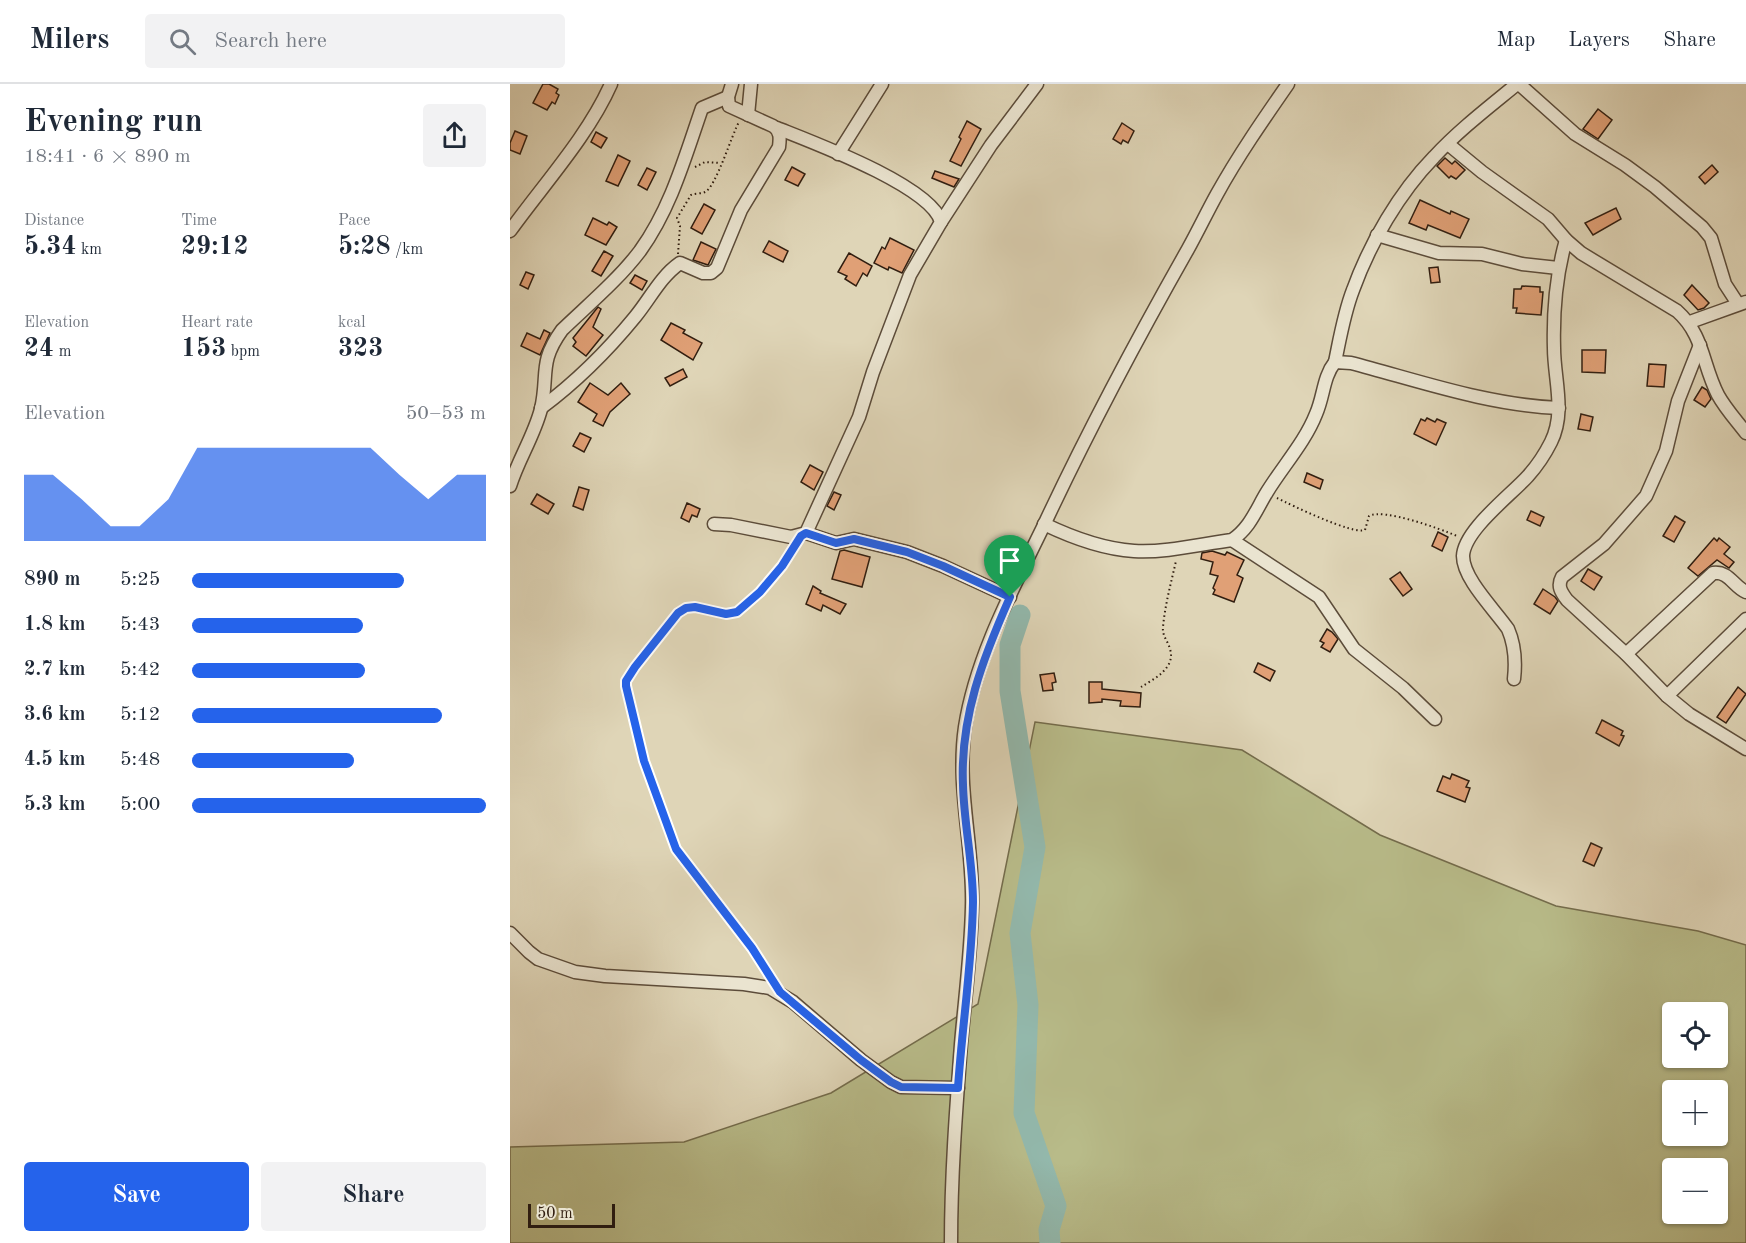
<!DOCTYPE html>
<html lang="en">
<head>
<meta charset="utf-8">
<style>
	:root { --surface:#fff; --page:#f2f2f3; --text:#1f2937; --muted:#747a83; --line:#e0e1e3; --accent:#2563eb }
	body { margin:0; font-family:"Old Standard TT",serif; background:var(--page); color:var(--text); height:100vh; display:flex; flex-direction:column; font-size:22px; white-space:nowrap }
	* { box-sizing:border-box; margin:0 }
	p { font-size:20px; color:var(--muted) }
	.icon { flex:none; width:33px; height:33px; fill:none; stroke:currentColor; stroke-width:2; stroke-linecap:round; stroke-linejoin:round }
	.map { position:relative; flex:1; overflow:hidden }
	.details { display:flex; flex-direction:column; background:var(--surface); width:510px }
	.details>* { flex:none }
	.fabs { position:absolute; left:1152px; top:918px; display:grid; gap:12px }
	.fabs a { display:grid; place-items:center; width:66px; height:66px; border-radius:6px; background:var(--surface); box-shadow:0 2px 4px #0004; font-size:30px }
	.scale { position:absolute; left:18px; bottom:15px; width:87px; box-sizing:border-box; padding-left:6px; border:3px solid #311e10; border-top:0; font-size:16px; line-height:21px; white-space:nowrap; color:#311e10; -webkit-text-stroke:4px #eae4d0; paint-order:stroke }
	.pin { position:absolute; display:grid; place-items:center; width:51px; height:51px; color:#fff; margin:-62px -26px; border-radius:50% 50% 50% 0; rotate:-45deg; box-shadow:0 0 6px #0007 }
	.pin .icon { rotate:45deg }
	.round { display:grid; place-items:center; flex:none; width:63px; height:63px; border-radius:6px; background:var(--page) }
	.headline { display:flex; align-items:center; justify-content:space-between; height:102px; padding:0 24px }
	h1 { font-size:33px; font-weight:700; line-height:45px }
	.stats { display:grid; grid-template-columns:repeat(3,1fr); gap:9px; height:102px; padding:6px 24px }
	.stats div { display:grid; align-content:center }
	.stats b { font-size:26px; font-weight:700 }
	.stats small { font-size:16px; font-weight:400 }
	.stats p { font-size:16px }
	.chart { height:168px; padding:12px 24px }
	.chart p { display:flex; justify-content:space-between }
	.chart svg { width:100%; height:108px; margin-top:6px; fill:var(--accent); opacity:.7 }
	.cta { display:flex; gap:12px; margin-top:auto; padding:12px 24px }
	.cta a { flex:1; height:69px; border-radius:6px; background:var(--accent); color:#fff; font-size:24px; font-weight:700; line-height:69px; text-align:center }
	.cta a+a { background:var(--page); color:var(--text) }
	ul { padding:0 24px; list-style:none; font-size:20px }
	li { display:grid; grid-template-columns:96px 72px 1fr; align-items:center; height:45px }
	li i { height:15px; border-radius:8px; background:var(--accent) }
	header { display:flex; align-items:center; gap:36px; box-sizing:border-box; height:84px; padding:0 30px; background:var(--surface); border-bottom:2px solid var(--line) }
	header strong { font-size:28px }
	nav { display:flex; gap:33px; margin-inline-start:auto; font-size:21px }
	.search { width:420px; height:54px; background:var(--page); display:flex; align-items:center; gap:15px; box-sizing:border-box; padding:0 21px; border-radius:6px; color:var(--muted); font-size:22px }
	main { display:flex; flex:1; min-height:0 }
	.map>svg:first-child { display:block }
	.green { fill:#b8bb89; stroke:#746c4c; stroke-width:1.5; fill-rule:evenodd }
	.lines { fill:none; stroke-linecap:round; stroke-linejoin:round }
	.river { stroke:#93b9ad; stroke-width:21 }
	.building { fill:#e0a076; stroke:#311e10; stroke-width:1.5 }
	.street-casing { stroke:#5c4c3a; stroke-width:15 }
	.path { stroke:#311e10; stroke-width:2; stroke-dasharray:1.5 3; stroke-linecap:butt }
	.street { stroke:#eae4d0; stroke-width:12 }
	.route-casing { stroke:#fff; stroke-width:12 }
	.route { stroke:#2563eb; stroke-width:8 }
</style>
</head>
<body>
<header>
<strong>Milers</strong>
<div class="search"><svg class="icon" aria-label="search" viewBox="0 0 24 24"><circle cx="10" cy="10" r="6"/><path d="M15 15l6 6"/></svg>Search here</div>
<nav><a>Map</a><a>Layers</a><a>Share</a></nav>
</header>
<main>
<section class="details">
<div class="headline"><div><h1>Evening run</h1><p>18:41 · 6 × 890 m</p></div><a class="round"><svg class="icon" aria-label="share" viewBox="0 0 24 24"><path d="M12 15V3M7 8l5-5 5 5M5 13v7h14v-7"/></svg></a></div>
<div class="stats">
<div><p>Distance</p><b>5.34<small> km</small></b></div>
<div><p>Time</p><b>29:12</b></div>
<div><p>Pace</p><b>5:28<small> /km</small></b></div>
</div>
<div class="stats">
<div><p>Elevation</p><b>24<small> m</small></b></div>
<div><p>Heart rate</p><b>153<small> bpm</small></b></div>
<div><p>kcal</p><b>323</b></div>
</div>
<div class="chart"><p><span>Elevation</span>50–53 m</p>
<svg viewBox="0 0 160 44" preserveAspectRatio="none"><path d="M0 44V17L10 17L20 27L30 38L40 38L50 27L60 6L70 6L80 6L90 6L100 6L110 6L120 6L130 17L140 27L150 17L160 17V44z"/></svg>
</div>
<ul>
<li><b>890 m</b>5:25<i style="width:72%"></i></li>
<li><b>1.8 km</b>5:43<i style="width:58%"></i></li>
<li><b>2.7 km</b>5:42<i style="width:59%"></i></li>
<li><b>3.6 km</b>5:12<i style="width:85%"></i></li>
<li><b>4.5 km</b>5:48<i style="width:55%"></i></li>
<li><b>5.3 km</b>5:00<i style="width:100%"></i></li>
</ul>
<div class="cta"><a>Save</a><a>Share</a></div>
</section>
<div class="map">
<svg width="1236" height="1159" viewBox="0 0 1236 1159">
	<rect width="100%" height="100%" fill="#dfd5b7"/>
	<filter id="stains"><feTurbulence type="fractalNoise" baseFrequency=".00333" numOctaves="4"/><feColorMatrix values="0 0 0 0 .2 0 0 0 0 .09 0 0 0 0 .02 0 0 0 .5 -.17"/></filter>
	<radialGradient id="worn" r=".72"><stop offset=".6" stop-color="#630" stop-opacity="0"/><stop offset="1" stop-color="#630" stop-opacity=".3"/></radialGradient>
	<path class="green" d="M525 638 732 666 870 751 1046 822 1188 847 1236 861V1159H0V1063L174 1058 321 1009 468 920ZM1162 928H1208V974H1162ZM1162 1006H1208V1052H1162ZM1162 1084H1208V1130H1162Z"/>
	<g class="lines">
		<path class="river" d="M510 531 500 561V607L525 763 510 849 518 921 514 1029 546 1122 539 1146 540 1159"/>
	</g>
	<g class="building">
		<path d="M33 0H39L48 5 46 9 49 11 45 20 42 18 37 26 23 19Z"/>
		<path d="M1088 25 1102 36 1088 55 1073 45Z"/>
		<path d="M457 37 471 45 451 82 440 77 451 55 449 53Z"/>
		<path d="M612 39 624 47 618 59 613 56 611 60 603 55Z"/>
		<path d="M5 47 17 52 10 70 0 66V59Z"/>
		<path d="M86 48 97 54 91 64 81 58Z"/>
		<path d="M108 71 120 77 108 102 96 97Z"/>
		<path d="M935 74 942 80 945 77 955 86 946 95 941 92 939 94 927 82Z"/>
		<path d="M1202 81 1208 88 1195 100 1189 93Z"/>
		<path d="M282 83 295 90 288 102 275 96Z"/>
		<path d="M137 84 146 88 137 106 128 101Z"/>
		<path d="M425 87 449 95 444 103 422 94Z"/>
		<path d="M910 116 940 130 941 127 959 135 950 154 918 141 916 146 899 139Z"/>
		<path d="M194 120 205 126 192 150 181 144Z"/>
		<path d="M1106 124 1111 135 1083 151 1075 139Z"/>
		<path d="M83 134 97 141 99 138 107 143 96 161 75 151Z"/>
		<path d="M380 154 404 166 392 189 379 183 378 186 364 179 372 163 375 165Z"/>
		<path d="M259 157 278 167 273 178 253 168Z"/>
		<path d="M191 158 206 165 198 181 183 176Z"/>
		<path d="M94 167 103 172 91 192 82 187Z"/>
		<path d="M339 169 362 182 357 192 353 189 346 202 335 195 337 192 328 188Z"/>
		<path d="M928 183 930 198 921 199 919 184Z"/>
		<path d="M16 188 24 191 18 205 10 201Z"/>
		<path d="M125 191 137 197 132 206 120 199Z"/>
		<path d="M1182 201 1199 219 1194 224 1188 226 1174 211Z"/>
		<path d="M1012 202 1030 203V208H1033L1031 231 1006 229 1007 224H1003L1004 205H1011Z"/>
		<path d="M88 223 91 225 83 243 93 251 76 272 63 262 66 258 63 254Z"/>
		<path d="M161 239 175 246 173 249 192 259 183 276 151 256Z"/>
		<path d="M34 246 40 249 30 271 11 262 17 249 30 255Z"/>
		<path d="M1072 266H1096L1095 289 1072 288Z"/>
		<path d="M1139 280 1156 281 1154 303 1137 302Z"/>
		<path d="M173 285 177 293 160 302 155 294Z"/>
		<path d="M80 299 98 311 111 299 120 310 100 328 93 342 83 337 87 330 68 318Z"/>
		<path d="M1192 303 1197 306 1201 315 1195 323 1184 316Z"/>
		<path d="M1071 330 1083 333 1080 347 1068 345Z"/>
		<path d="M917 334 925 338 927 335 936 339 926 361 904 350 911 335 915 337Z"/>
		<path d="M70 349 81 354 74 368 63 362Z"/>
		<path d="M300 381 313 388 304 406 291 398Z"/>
		<path d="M797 389 813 396 810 405 794 398Z"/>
		<path d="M69 403 79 406 73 426 63 422Z"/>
		<path d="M324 408 331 411 324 426 317 422Z"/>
		<path d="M27 410 44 420 38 430 21 420Z"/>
		<path d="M177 419 190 425 187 433 182 431 179 438 171 434Z"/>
		<path d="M1021 427 1034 433 1030 442 1017 436Z"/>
		<path d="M1165 432 1175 438 1164 458 1153 452Z"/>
		<path d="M928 448 938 453 932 467 922 462Z"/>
		<path d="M1204 454 1207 457 1209 454 1220 463 1214 470 1224 478 1219 484 1207 476 1188 492 1178 484Z"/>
		<path d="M334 466 360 473 352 503 322 495 330 467Z"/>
		<path d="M702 467 715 471 717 468 734 476 727 491 733 494 724 518 703 510 705 506 703 504 708 492 700 490 703 478 691 475 692 469Z"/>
		<path d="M1078 485 1092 493 1084 506 1071 497Z"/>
		<path d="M890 488 902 505 893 512 880 495Z"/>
		<path d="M303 502 311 507 310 509 336 520 330 530 313 521 311 527 296 520Z"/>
		<path d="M1033 505 1045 513 1048 517 1040 530 1024 520Z"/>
		<path d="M817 545 822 548 828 555 820 568 811 563 814 559 810 557Z"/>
		<path d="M748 579 765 587 760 597 744 588Z"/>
		<path d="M544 589 546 598 542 599 543 606 533 607 530 591Z"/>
		<path d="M579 598H592V605L631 609 630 623 610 622 611 617 592 615V618L579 619Z"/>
		<path d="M1228 603 1236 610 1216 639 1207 633Z"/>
		<path d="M1092 636 1113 647 1111 651 1114 652 1109 662 1086 649Z"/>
		<path d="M942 690 959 697 956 703 960 704 955 718 927 707 933 692 940 695Z"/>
		<path d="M1081 759 1092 764 1084 782 1073 777Z"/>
	</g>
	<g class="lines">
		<defs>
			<g id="street">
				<path d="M1009 0 1065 50 1115 81 1145 103 1192 143 1201 154 1215 200 1228 220"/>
				<path d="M238 31 241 0"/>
				<path d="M938 60 972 88 1038 135 1056 156 1071 169 1167 227C1194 251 1192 280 1208 311 1215 324 1226 336 1236 349"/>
				<path d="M328 70 372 0"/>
				<path d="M431 138 481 61 527 0"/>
				<path d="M0 147C33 101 78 52 101 0"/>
				<path d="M867 151 929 169 972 170 1012 180 1048 184"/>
				<path d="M1180 238 1236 218"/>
				<path d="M1190 261 1168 317 1156 367 1136 412 1094 460 1052 493C1047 502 1051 508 1057 516L1116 570 1157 612 1179 630 1236 665"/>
				<path d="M825 278C830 254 834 229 843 206 860 159 889 109 924 73 949 46 979 23 1007 0"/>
				<path d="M31 324C66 298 98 266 125 233 140 215 150 193 170 179L193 189H201L207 184 231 126 269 63C270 55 271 47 263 42L219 22 218 13 222 0"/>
				<path d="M0 402C8 376 24 352 31 325 39 291 28 279 52 246 78 221 108 196 130 167 161 124 175 73 192 24L218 13"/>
				<path d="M204 440 221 441 281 453 296 449 349 333 363 288 400 191 431 138C421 102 302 58 267 44"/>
				<path d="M534 440C561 453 593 465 624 467 655 469 691 460 722 456 740 444 746 426 757 408 773 382 795 358 806 330 814 312 813 293 825 278L841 279C910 297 977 321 1049 324"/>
				<path d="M296 449 326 459 344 455 397 468 433 482 500 513"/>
				<path d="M722 456 809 513 844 565 893 604 925 635"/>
				<path d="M1116 570 1203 489C1219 487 1223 502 1236 508"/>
				<path d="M1004 595C1006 577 1005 561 998 545 985 526 953 495 953 472 954 446 1001 411 1018 392 1027 382 1035 370 1041 358 1056 328 1044 295 1044 264 1043 228 1046 191 1056 156"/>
				<path d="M1157 612 1236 535"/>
				<path d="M0 849 19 868 28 875 65 888 95 892 234 900 260 904 283 918 351 976 381 998 391 1003 448 1004"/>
				<path d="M441 1159C441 1093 446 1026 451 960 455 914 461 869 462 823 464 763 446 704 455 643 466 572 503 505 534 441 578 347 627 255 678 165 688 147 697 128 707 110 728 72 753 36 778 0"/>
			</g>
		</defs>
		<use href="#street" class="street-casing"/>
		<g class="path">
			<path d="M185 83 195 78 210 79"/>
			<path d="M168 170 170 142 167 134 181 111C185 109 191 110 195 108 206 103 222 50 229 38"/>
			<path d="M767 414C781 421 843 451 855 446L859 432C873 424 931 445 947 452"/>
			<path d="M631 603C644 595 666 584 660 565 658 557 652 552 653 543 655 521 661 499 666 477"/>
			<path d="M260 892 242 864 166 765 134 677 116 602C117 590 157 540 168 529 186 518 204 530 223 530L250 508 283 464"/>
		</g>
		<use href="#street" class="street"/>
	</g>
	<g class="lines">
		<defs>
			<path id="route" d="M296 449 326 459 344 455 397 468 433 482 500 513C473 574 450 633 453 701 454 740 463 779 463 818 462 881 452 942 448 1004L391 1003 381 998 351 976 270 908 242 864 166 765 134 677 116 602V597L125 583 168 529 176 524 185 523 216 530 227 528 250 508 272 482 291 452Z"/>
		</defs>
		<use href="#route" class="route-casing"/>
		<use href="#route" class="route"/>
	</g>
	<rect width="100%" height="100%" filter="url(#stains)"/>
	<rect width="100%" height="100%" fill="url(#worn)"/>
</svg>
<div class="fabs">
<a><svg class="icon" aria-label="locate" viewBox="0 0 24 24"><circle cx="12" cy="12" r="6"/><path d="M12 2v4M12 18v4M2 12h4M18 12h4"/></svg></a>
<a>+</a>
<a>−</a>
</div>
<div class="scale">50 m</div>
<div class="pin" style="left:500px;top:513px;background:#1e9e55"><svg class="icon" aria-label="arrive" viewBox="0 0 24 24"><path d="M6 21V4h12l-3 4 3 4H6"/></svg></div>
</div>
</main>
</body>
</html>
